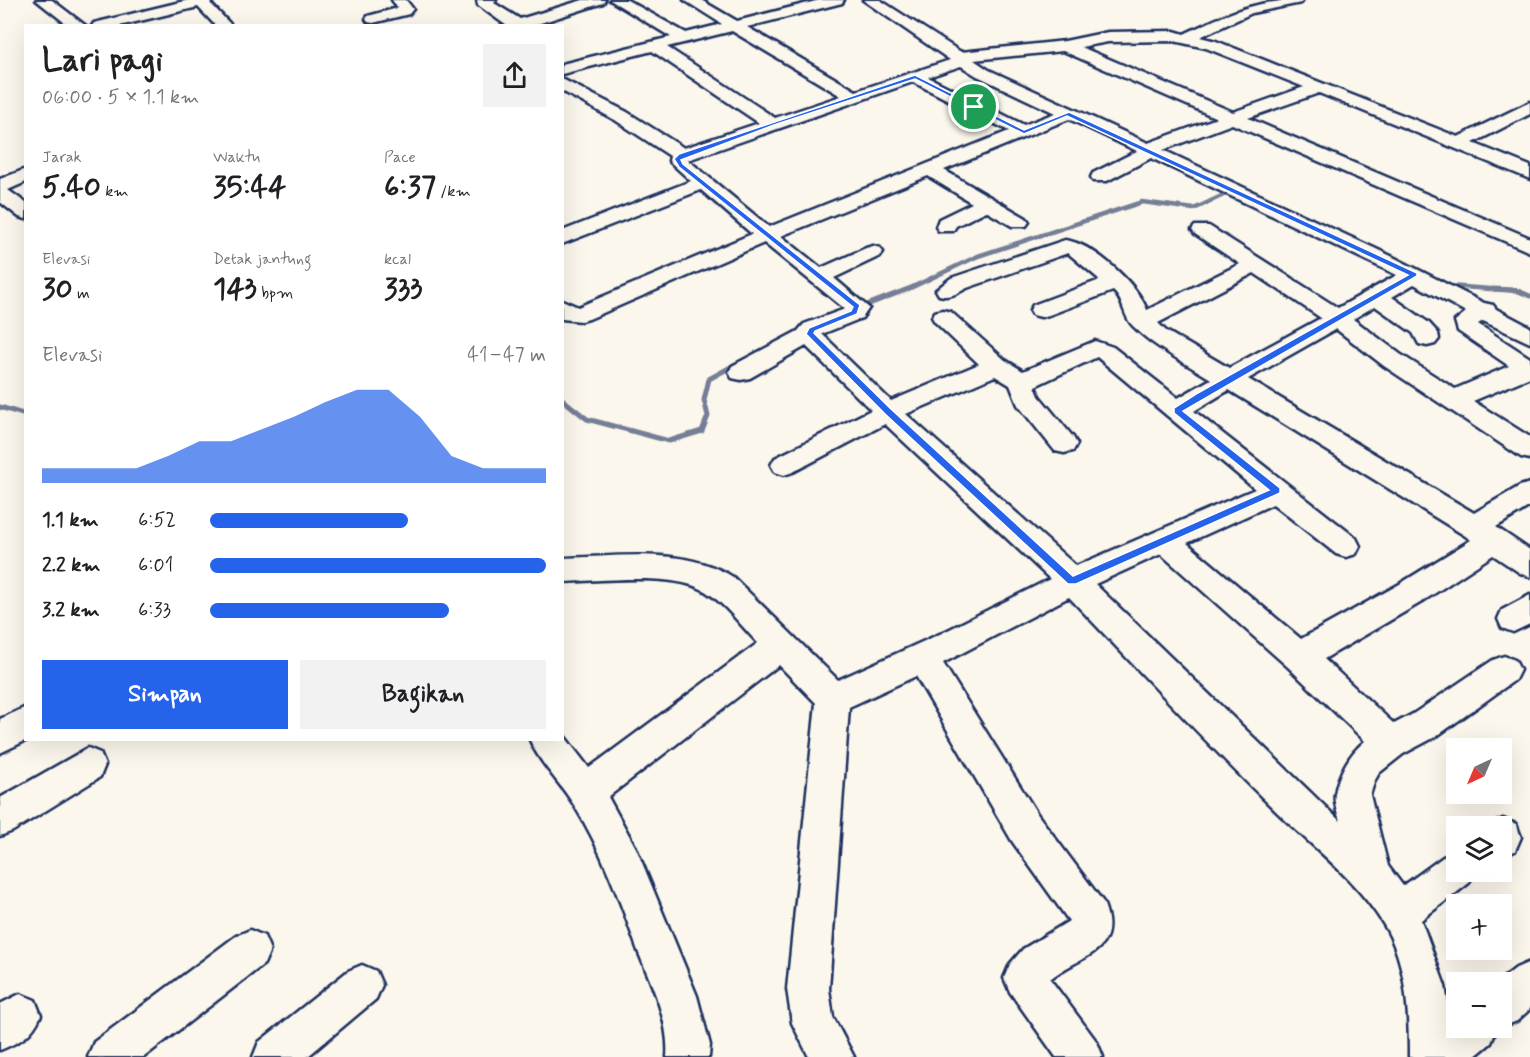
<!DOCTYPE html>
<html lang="id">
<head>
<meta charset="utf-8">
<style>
	:root { --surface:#fff; --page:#f2f2f2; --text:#202124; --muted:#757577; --accent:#2563eb }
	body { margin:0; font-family:Mynerve,sans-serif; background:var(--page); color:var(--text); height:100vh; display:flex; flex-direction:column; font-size:22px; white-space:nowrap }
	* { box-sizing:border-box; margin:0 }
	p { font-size:20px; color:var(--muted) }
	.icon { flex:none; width:33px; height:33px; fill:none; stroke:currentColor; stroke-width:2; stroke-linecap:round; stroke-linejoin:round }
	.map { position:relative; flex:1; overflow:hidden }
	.details { position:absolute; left:24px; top:24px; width:540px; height:717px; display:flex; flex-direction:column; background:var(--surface); border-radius:0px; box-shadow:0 6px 24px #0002 }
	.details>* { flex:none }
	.needle { width:39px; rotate:224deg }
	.fabs { position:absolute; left:1446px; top:738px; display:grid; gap:12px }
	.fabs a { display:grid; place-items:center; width:66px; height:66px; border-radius:0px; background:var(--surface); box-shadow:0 6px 24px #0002; font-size:30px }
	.pin { position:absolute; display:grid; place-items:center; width:51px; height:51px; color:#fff; margin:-26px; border:3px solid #fff; border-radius:50%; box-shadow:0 2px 6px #0007 }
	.round { display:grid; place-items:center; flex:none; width:63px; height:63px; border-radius:0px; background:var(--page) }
	.overview { display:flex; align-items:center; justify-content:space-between; height:102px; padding:0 18px }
	h1 { font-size:33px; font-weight:700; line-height:45px }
	.stats { display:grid; grid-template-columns:repeat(3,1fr); gap:9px; height:102px; padding:6px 18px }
	.stats div { display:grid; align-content:center }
	.stats b { font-size:30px; font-weight:700 }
	.stats small { font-size:16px; font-weight:400 }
	.stats p { font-size:16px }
	.chart { height:168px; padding:12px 18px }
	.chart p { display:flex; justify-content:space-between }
	.chart svg { width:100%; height:108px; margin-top:6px; fill:var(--accent); opacity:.7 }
	.primary-button { display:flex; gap:12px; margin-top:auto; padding:12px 18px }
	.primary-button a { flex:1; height:69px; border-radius:0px; background:var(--accent); color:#fff; font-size:24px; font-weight:700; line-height:69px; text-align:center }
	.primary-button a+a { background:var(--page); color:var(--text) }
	ul { padding:0 18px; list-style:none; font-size:20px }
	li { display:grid; grid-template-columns:96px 72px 1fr; align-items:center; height:45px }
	li i { height:15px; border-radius:8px; background:var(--accent) }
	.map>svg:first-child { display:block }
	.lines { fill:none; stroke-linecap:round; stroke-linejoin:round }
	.stream-far1 { stroke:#747e96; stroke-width:4.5 }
	.stream { stroke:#747e96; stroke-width:5 }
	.minor-casing { stroke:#1b2f5e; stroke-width:5 }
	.minor { fill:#fbf7ec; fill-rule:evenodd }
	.route { fill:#2563eb; stroke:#fff; stroke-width:1.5; fill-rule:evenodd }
</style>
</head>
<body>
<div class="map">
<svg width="1530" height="1057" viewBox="0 0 1530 1057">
	<rect width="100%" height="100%" fill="#fbf7ec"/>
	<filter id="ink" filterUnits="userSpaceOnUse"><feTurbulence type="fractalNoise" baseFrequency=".0167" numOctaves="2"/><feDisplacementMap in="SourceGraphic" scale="12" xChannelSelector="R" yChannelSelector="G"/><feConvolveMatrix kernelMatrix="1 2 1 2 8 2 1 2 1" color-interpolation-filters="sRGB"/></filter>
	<g filter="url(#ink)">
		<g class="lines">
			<g class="stream-far1">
				<path d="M1449 286 1518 291"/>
				<path d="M904 291 978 256 1142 202 1194 209 1232 191"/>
			</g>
			<g class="stream">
				<path d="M1493 289 1516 290 1530 296"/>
				<path d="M859 308 908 289"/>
				<path d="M562 399 587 419 669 441 702 431 708 416 704 400 709 379 738 363"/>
				<path d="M0 407 26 415"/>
			</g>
			<defs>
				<g id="minor">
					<path d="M36 0H52L86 26H69Z"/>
					<path d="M189 0H214L210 3 232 26H216L198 7 119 26H92L94 23Z"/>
					<path d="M392 0H406L413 9 409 14 373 23 368 22 366 19 368 16 398 8Z"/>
					<path d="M477 0H496L494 3 520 19 583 0H605L603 3 531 26H507L478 5Z"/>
					<path d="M610 0H627L686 33 722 24 684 0H701L737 21 820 0H844L842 3 747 27 856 91 950 60 863 0H880L961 52 1065 41 1108 32 1174 31 1184 34C1227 14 1254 0 1303 0L1301 3 1252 13 1200 37 1216 41 1458 137 1530 102V114L1473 143 1530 166V179L1319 93 1248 118 1530 238V252L1232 124 1163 150 1389 255 1484 303 1493 305 1496 309 1530 327V343L1483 321 1478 324 1530 358V377L1473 401 1530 437V459L1521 457 1384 366 1336 329 1248 379 1474 513 1520 486 1530 483V506L1496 527 1530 550V577L1520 573 1493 555 1420 603 1324 659 1394 724 1413 714 1493 660 1504 656 1515 660 1520 670 1515 680 1437 736 1403 754 1379 773 1375 780 1370 795 1388 866 1403 886 1443 857 1456 851V872H1474L1469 883 1421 920 1445 986 1451 1021 1456 1017V1028H1497L1491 1043 1474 1057H1409C1409 1013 1407 963 1384 925 1357 880 1314 848 1278 813 1206 743 1138 669 1069 597L943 663 1038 815 1103 902C1124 954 1080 954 1050 979L1097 1042 1103 1057H1056L1010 992 1004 978 1010 964 1023 949 1069 921 1012 841 916 676 849 707 829 989 833 1017 854 1057H809L792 1023 787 989 816 703 779 665 608 797 636 848 697 996 710 1045 709 1057H667C670 1022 651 983 638 951 620 901 602 850 574 805 560 782 540 764 530 740H562V733L589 768 758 643C742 627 725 603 705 591 674 572 600 581 562 582V558C619 557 683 546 733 577L838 680 942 633 1050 579 885 424 793 472 784 475 775 472 771 465 775 458 871 410 806 346 750 378 741 380 732 378 729 372 732 366 798 331 804 324 845 309 764 243 589 319 581 321 562 319V300L578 307 752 234 701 190 562 244V231L691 181 669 161 670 156 615 120 562 91V79L627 112 684 148 759 123 652 51 562 74V64L671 37ZM732 31 841 96 775 118 667 47ZM1174 41 1206 48 1304 87 1233 112 1081 47 1108 42ZM1063 51 1217 118 1148 143 989 70 974 60ZM961 66 977 76 1055 113 1024 125 928 77ZM913 82 1009 131 769 227 688 160ZM1069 119 1137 151 1093 173 1091 177 1093 181H1107L1151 158 1397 275 1338 308 1209 226H1195L1192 230 1195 234 1240 264 1147 310C1137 284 1093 243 1065 240L951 278 936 290 939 295C951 298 957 293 967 288L1068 253 1100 280 1033 305 1030 310 1033 315 1041 317 1049 315 1113 291C1124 300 1123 316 1133 326 1155 348 1184 362 1211 379L1178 398 1113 347 1095 341 1023 371 1005 360 951 312 943 310 935 312 932 317 935 322 979 364 891 401 822 334 862 318 869 308 834 278 880 256 883 252 880 248 873 246 866 248 821 268 781 236 928 176 972 203 939 219 936 227 939 231H953L956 226 986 211 1012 226H1026L1029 222 1026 218 944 170ZM1254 273 1321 318 1229 368 1166 331 1158 323ZM1414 284 1466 312 1455 321 1458 331 1509 366 1455 389 1400 354 1353 319 1375 306 1413 333 1419 344 1427 346 1435 344 1439 339 1438 333 1429 323 1392 297ZM1097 357 1255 489 1076 566 906 414 995 376 1010 385 1018 405 1055 451 1064 453 1073 451 1077 444 1073 437 1039 396 1035 386ZM1229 390 1464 535 1471 540 1398 585 1301 639 1187 543 1273 504 1336 554 1346 557 1356 554 1360 546 1356 538 1194 411ZM1161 554 1288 667 1365 741C1350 753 1338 774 1335 794 1333 802 1338 813 1340 821L1095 584Z"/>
					<path d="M26 169V182L8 190 26 203V219L19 217 0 202V179Z"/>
					<path d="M1530 595V624L1513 632 1502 628 1498 619 1502 610Z"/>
					<path d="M26 707 27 740 0 753V719Z"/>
					<path d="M88 748 100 753 105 765 100 777 13 831 0 836V798Z"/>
					<path d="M1503 819 1516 824 1521 837 1515 851 1502 856V826H1488Z"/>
					<path d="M250 930 264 936 270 950 264 964 144 1057H88L94 1042 236 936Z"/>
					<path d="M1530 962V1009L1517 1021 1502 1027V982H1498L1516 968Z"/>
					<path d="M362 965 376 971 382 985 376 999 307 1057H253L259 1042 348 971Z"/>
					<path d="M20 994 35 1000 41 1015C32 1036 20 1042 0 1050V1004Z"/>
				</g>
			</defs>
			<use href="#minor" class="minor-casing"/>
			<use href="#minor" class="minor"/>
		</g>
	</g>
	<path class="route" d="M915 75 1024 130 1069 112 1417 273V276L1183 411 1280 488V493L1076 584H1068L885 414 806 334 809 328 851 311 853 307 679 167 674 159 679 154ZM915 79 1024 134 1067 116 1408 275 1196 394 1174 408V413L1269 490 1073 576 891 409 814 333 815 331 857 314 860 305 683 164 681 160 774 125Z"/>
</svg>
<div class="fabs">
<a><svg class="needle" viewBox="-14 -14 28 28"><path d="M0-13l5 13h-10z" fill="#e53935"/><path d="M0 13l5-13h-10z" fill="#757577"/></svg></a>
<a><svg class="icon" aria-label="layers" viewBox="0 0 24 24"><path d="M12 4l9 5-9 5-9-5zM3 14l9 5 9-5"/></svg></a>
<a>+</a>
<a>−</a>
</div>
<div class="pin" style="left:974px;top:107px;background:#1e9e55"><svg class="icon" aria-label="arrive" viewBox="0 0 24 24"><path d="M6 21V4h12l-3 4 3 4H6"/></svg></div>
<section class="details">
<div class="overview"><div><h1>Lari pagi</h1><p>06:00 · 5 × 1.1 km</p></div><a class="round"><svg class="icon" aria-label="share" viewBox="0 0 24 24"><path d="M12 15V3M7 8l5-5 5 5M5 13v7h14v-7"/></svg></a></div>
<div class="stats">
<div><p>Jarak</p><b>5.40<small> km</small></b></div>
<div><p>Waktu</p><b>35:44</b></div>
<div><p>Pace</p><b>6:37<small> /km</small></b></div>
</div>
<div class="stats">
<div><p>Elevasi</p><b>30<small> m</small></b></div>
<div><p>Detak jantung</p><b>143<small> bpm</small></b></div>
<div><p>kcal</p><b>333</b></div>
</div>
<div class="chart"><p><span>Elevasi</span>41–47 m</p>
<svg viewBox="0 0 160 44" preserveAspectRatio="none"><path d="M0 44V38L10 38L20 38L30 38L40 33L50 27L60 27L70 22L80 17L90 11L100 6L110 6L120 17L130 33L140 38L150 38L160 38V44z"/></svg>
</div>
<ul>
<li><b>1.1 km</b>6:52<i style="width:59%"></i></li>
<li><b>2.2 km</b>6:01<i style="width:100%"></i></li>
<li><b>3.2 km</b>6:33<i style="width:71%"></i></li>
</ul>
<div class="primary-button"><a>Simpan</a><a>Bagikan</a></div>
</section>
</div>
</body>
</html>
